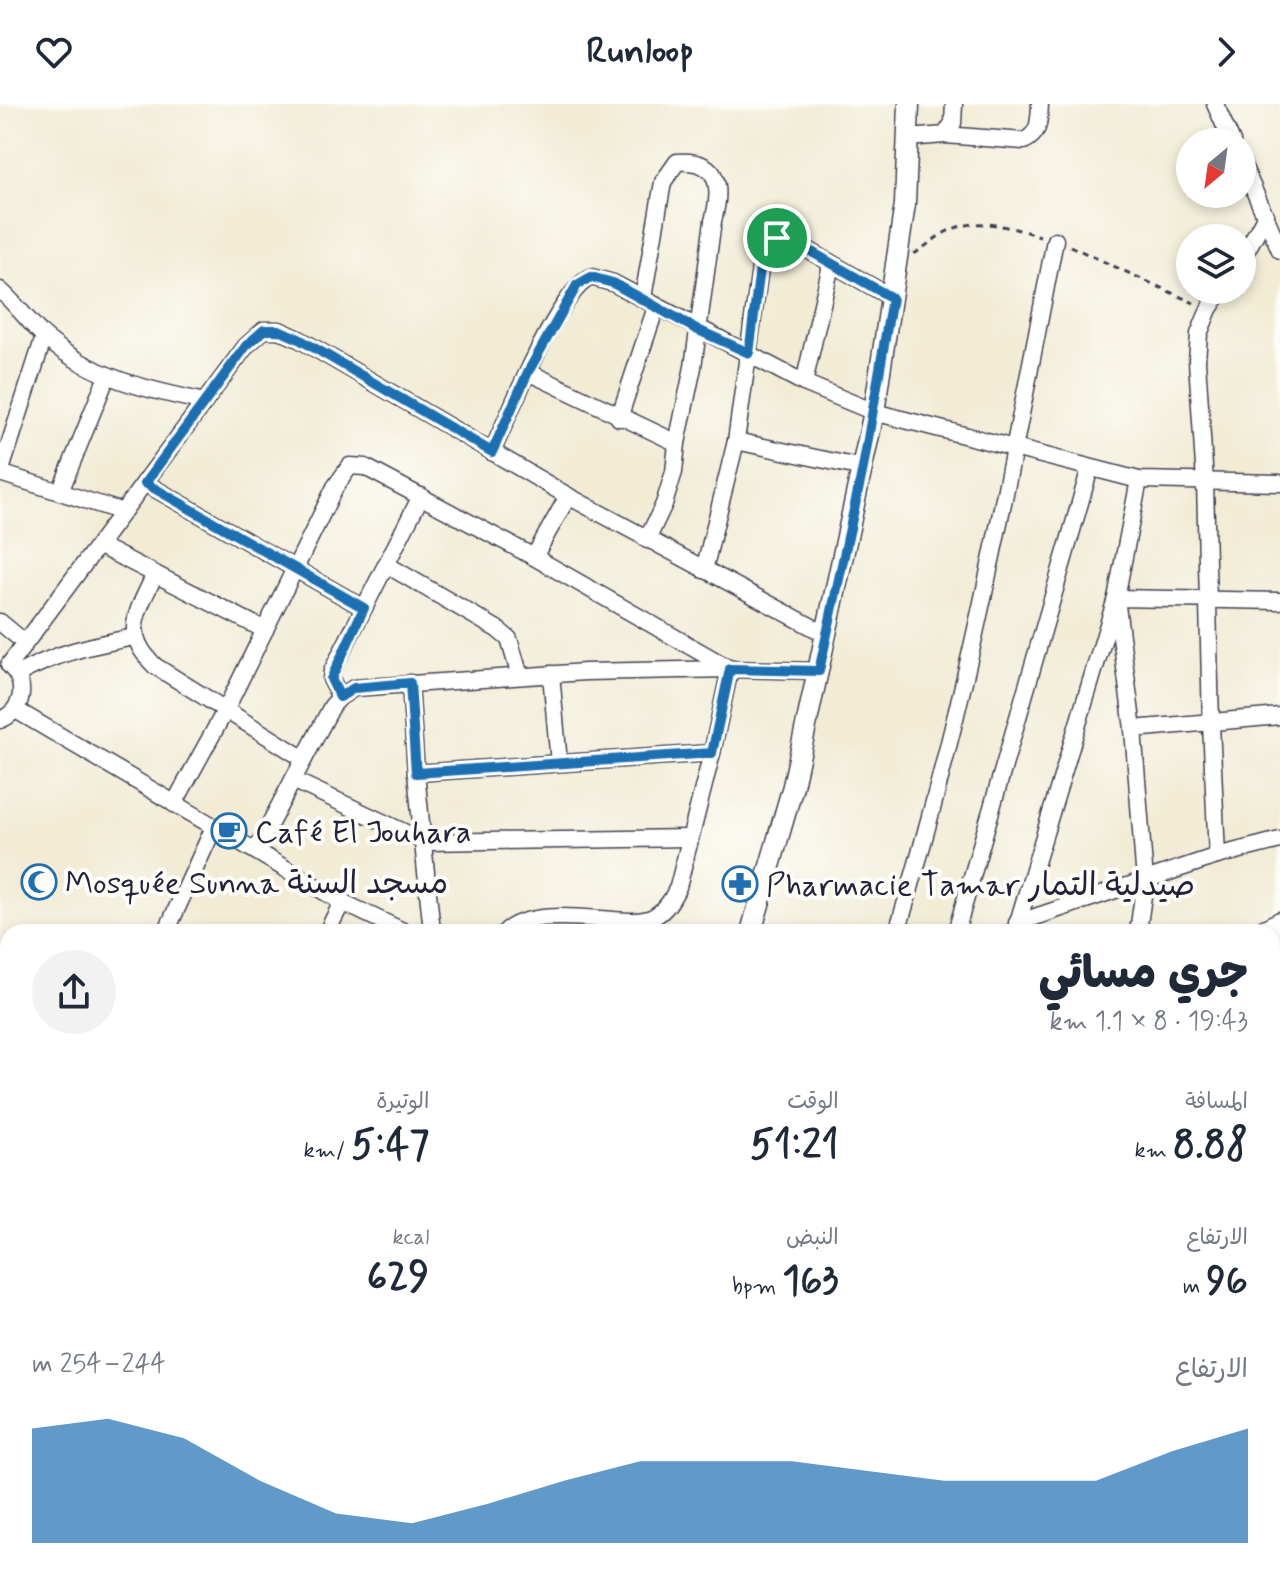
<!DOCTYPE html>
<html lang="ar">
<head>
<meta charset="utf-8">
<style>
	:root { --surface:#fff; --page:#f2f2f3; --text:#1f2937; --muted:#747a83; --accent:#1f6fb2 }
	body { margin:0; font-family:Mynerve,"Playpen Sans Arabic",sans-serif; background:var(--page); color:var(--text); direction:rtl; height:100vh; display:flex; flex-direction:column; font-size:30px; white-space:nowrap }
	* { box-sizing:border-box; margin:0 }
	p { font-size:26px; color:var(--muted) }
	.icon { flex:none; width:44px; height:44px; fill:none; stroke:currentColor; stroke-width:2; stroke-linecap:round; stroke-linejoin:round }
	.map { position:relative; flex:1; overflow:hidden; direction:ltr }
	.drawer { position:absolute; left:0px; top:820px; width:1280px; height:650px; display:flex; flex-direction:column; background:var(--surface); border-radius:24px 24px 0 0; box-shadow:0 4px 12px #0003; direction:rtl }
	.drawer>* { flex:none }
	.needle { width:52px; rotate:209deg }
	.tools { position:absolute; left:1176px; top:24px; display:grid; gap:16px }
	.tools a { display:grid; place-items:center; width:80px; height:80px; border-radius:50%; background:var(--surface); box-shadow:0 4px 12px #0003; font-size:40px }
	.pin { position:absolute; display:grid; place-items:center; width:68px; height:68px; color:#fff; margin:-34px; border:4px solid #fff; border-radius:50%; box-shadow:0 2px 8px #0007 }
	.round { display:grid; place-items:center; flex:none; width:84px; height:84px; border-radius:42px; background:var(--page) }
	.summary { display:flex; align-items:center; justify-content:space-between; height:136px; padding:0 32px }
	h1 { font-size:44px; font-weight:800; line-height:60px }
	.figures { display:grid; grid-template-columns:repeat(3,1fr); gap:12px; height:136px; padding:8px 32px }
	.figures div { display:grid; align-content:center }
	.figures b { font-size:40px; font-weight:800 }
	.figures small { font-size:22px; font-weight:400 }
	.figures p { font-size:22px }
	.chart { height:224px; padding:16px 32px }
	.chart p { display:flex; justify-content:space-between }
	.chart svg { width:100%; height:144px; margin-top:8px; fill:var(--accent); opacity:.7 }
	header { display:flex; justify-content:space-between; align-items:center; height:104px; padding:0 32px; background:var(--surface); font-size:36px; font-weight:800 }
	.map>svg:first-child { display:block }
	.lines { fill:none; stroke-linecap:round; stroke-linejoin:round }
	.minor-casing { stroke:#414052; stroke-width:19 }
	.major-casing { stroke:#414052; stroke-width:23 }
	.path { stroke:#414052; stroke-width:3; stroke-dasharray:6 6; stroke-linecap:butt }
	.minor { stroke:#fff; stroke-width:16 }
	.major { stroke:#fff; stroke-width:20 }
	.route-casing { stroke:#fff; stroke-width:16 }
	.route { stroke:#1f6fb2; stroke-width:10 }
	.labels { text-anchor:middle; stroke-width:8; stroke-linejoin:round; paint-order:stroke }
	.poi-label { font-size:32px; fill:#22223b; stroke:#fdfcf7; text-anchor:start }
</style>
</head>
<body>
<header><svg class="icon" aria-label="forward" viewBox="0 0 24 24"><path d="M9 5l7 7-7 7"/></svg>Runloop<svg class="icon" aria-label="heart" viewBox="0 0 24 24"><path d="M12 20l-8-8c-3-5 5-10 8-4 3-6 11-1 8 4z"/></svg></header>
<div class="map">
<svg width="1280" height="1469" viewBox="0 0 1280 1469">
	<rect width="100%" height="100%" fill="#fdfcf7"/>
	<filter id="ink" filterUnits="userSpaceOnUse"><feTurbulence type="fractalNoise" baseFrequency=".0125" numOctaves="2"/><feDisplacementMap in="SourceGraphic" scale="16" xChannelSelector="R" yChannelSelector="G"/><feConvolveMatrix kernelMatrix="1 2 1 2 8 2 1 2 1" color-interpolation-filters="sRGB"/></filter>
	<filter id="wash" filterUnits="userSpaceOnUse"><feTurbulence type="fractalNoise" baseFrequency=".006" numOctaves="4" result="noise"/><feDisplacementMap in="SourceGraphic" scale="32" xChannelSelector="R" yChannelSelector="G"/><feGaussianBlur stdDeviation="1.8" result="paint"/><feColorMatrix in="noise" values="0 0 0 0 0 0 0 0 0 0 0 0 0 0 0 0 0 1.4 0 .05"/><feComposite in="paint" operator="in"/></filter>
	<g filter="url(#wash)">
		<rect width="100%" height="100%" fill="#f2ecd5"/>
	</g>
	<g filter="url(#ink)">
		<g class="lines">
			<defs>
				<g id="minor">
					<path d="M1215 0 1232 38"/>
					<path d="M945 31 1024 37C1040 29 1039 17 1040 0"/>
					<path d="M908 34 945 31 953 19 954 0"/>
					<path d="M1242 59 1280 146"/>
					<path d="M1242 155 1266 111"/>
					<path d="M0 186C17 201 30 220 47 235 95 275 145 285 205 298"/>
					<path d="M643 194 663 78 677 58C721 55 722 84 713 117L693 263 677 339 674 368 664 400 647 436"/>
					<path d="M528 268 677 339"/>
					<path d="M804 279 831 161"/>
					<path d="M619 314 656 203"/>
					<path d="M736 337 863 364"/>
					<path d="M492 348C509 311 558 187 591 173L613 179 804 279 874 308 1139 376 1280 379"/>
					<path d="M0 369 44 233"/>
					<path d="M0 369 123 408"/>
					<path d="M145 379 364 504"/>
					<path d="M60 388 107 272"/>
					<path d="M100 442 265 526"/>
					<path d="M534 453 568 392"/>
					<path d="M387 461 497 525 509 535 520 572"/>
					<path d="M704 466 736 337 761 157 772 134 784 135 810 147 892 194"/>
					<path d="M155 470C138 508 120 528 155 562L304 655"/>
					<path d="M0 518 24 538"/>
					<path d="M9 561 246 242 264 226H279L299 235 568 392 827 531"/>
					<path d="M18 570C59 548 89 542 134 533"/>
					<path d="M551 570 559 659"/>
					<path d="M410 579 416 669 432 828"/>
					<path d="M340 593 331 575 332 567 421 392"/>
					<path d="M16 606 342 798 405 828"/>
					<path d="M0 616C23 607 28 581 11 563"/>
					<path d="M1133 625 1280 612"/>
					<path d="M416 669 712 649"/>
					<path d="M293 676 425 738 689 734"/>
					<path d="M174 700 225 607 335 383 350 362 365 363 534 453 730 565 712 649 678 783C672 795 667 805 655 812 644 819 626 817 613 816 582 814 528 806 505 828"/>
					<path d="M256 746 332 602 340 593 354 584 585 568 730 565 819 567"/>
					<path d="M1217 752 1211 620 1205 378 1197 257 1199 230 1209 205 1222 186"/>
					<path d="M1017 819 1217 752 1280 736"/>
					<path d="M166 828 214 723"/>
					<path d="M327 828 342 798"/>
					<path d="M897 828C966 602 1010 369 1055 136"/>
					<path d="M956 828 1090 364"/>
					<path d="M1015 828 1116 494 1139 376"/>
					<path d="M1138 828 1145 777 1133 625 1116 494 1280 497"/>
					<path d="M1256 828 1280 816"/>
					<path d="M1272 841 1280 817"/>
					<path d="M1272 935 1280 927"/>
					<path d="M1272 959 1280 972"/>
					<path d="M1272 1036 1280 1032"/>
					<path d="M1272 1100 1280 1096"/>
					<path d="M1272 1135 1280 1147"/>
					<path d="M1272 1311 1280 1324"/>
					<path d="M1272 1341 1280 1334"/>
					<path d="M976 1462 980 1469"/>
					<path d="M1049 1462 1052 1469"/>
					<path d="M1157 1462 1161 1469"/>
					<path d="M1246 1462 1249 1469"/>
					<path d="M0 1464 333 1469"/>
					<path d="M361 1469 419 1462"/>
					<path d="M890 1469 893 1462"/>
					<path d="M1131 1469 1139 1462"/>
				</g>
				<g id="major">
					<path d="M751 828 793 682 874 308 905 100 909 0"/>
					<path d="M766 1462 780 1469"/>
					<path d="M671 1469 672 1462"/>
					<path d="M688 1469 691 1462"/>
				</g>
			</defs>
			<use href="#minor" class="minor-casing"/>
			<use href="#major" class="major-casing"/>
			<g class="path">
				<path d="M1070 142 1194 199"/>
				<path d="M914 150C925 143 935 134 946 128 977 112 1009 123 1040 132"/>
			</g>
			<use href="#minor" class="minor"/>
			<use href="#major" class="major"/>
		</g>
	</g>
	<g class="lines" filter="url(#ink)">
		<defs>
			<path id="route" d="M772 134 784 135 810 147 892 194 863 364 819 567 730 565 712 649 416 669 410 579 354 584 340 593 331 575 364 504 145 379 246 242 264 226H279L299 235 492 348 528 268 577 181 591 173 613 179 698 226 749 249 761 157Z"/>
		</defs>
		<use href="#route" class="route-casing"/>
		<use href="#route" class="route"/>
	</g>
	<defs>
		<symbol id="cafe-ring" viewBox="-11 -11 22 22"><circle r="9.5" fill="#fdfcf7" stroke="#1f6fb2" stroke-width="1.5"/><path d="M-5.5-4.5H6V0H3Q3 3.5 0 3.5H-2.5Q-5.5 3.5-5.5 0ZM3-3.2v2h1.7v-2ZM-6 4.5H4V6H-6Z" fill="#1f6fb2"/></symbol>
		<symbol id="mosque-ring" viewBox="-11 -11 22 22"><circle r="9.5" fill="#fdfcf7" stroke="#1f6fb2" stroke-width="1.5"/><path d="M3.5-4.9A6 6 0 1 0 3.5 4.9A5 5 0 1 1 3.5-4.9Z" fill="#1f6fb2"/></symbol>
		<symbol id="pharmacy-ring" viewBox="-11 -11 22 22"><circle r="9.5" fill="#fdfcf7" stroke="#1f6fb2" stroke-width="1.5"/><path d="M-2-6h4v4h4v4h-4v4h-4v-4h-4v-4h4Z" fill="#1f6fb2"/></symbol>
	</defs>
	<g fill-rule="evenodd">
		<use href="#cafe-ring" x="209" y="707" width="40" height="40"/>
		<use href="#mosque-ring" x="19" y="758" width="40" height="40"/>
		<use href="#pharmacy-ring" x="720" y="760" width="40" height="40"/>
	</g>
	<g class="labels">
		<g class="poi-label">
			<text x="255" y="738">Café El Jouhara</text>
			<text x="65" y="789">Mosquée Sunna مسجد السنة</text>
			<text x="766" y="791">Pharmacie Tamar صيدلية التمار</text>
		</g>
	</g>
</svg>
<div class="tools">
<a><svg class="needle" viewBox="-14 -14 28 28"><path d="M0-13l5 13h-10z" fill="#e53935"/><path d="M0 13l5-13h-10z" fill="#747a83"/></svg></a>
<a><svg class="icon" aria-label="layers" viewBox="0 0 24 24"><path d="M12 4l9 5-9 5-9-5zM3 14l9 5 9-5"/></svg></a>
</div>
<div class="pin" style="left:777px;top:134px;background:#1e9e55"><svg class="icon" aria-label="arrive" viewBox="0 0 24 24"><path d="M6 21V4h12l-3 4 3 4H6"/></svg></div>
<section class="drawer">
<div class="summary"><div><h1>جري مسائي</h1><p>19:43 · 8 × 1.1 km</p></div><a class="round"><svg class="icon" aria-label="share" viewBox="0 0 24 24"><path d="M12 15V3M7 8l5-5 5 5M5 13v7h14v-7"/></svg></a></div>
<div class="figures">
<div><p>المسافة</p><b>8.88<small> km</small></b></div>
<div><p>الوقت</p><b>51:21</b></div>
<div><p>الوتيرة</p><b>5:47<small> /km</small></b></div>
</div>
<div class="figures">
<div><p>الارتفاع</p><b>96<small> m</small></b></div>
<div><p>النبض</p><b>163<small> bpm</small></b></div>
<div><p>kcal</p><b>629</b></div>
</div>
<div class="chart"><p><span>الارتفاع</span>244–254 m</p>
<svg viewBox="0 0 160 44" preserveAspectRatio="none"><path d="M0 44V9L10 6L20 12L30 25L40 35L50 38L60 32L70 25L80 19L90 19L100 19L110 22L120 25L130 25L140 25L150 16L160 9V44z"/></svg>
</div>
</section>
</div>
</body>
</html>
